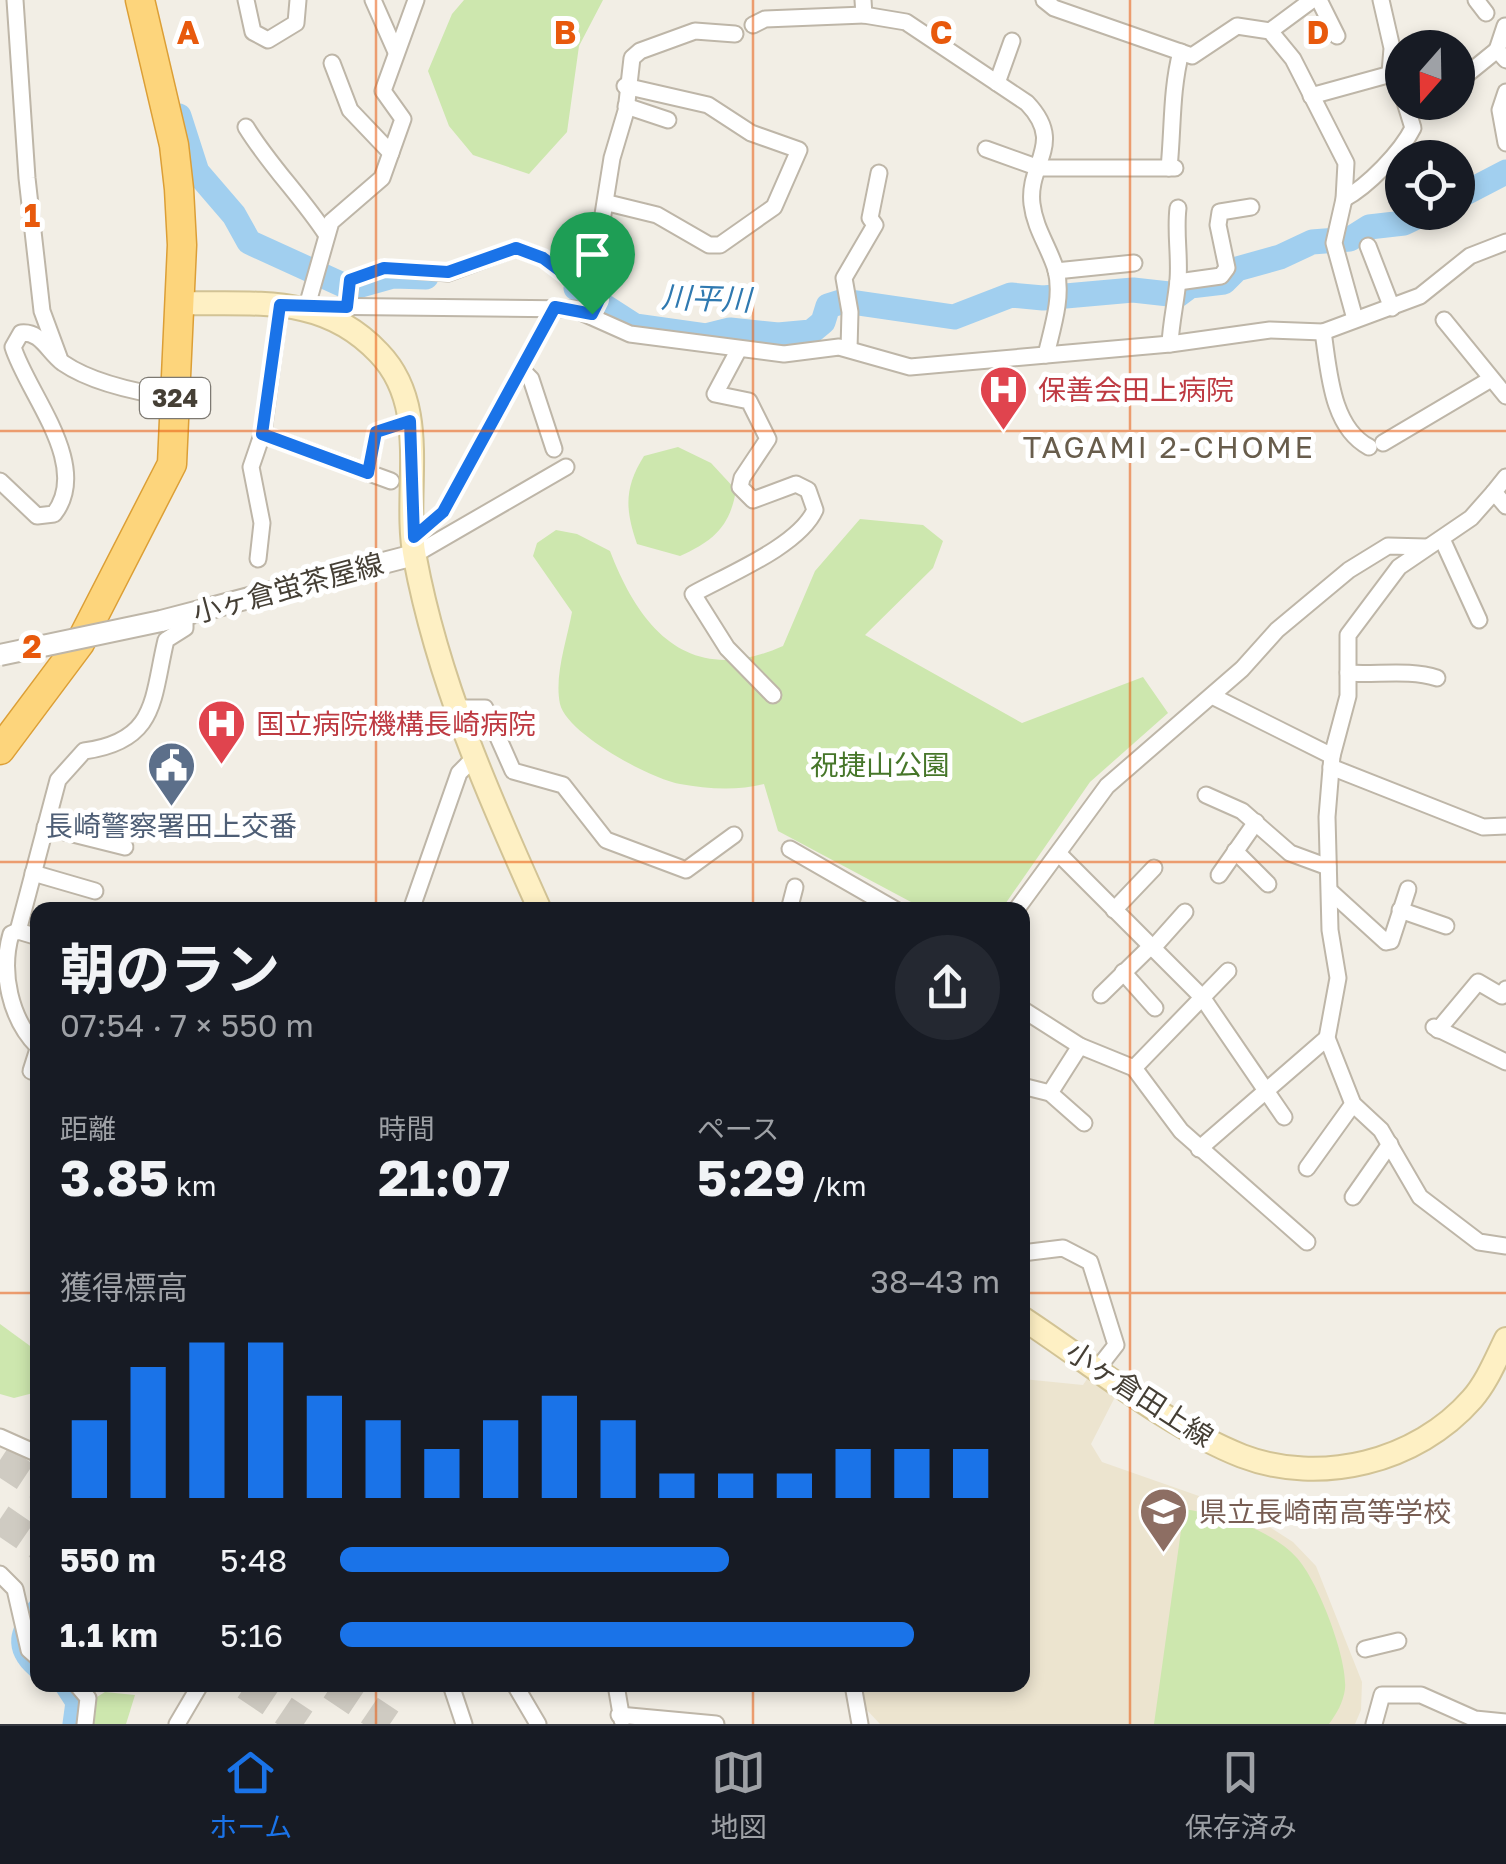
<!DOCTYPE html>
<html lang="ja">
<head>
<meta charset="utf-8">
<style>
	:root { --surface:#171b24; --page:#242831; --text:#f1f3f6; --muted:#9ea1a6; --line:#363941; --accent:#1a73e8 }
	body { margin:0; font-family:"Golos Text","Noto Sans JP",sans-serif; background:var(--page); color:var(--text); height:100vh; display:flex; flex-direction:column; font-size:38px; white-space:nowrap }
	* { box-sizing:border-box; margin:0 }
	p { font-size:32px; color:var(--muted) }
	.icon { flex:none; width:55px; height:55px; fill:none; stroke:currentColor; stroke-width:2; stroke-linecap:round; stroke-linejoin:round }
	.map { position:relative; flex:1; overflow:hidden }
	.side { position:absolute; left:30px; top:902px; width:1000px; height:790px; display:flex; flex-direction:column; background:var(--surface); border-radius:20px; box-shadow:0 5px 15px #0003 }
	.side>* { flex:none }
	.needle { width:65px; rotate:200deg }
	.tools { position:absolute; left:1385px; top:30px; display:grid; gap:20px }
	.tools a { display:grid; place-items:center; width:90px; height:90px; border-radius:50%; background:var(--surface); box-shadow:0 5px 15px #0003; font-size:50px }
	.pin { position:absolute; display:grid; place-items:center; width:85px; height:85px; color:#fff; margin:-102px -42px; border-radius:50% 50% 50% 0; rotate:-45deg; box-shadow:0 0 10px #0007 }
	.pin .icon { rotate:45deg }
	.round { display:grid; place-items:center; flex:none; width:105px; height:105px; border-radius:52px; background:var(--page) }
	.head { display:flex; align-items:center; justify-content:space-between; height:170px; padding:0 30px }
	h1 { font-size:55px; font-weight:700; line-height:75px }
	.metrics { display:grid; grid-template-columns:repeat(3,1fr); gap:15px; height:170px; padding:10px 30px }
	.metrics div { display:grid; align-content:center }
	.metrics b { font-size:50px; font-weight:700 }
	.metrics small { font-size:28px; font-weight:400 }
	.metrics p { font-size:28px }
	.chart { height:280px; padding:20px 30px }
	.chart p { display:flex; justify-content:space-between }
	.chart svg { width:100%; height:180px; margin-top:10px; stroke:var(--accent); stroke-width:6 }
	ul { padding:0 30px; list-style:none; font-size:32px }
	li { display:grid; grid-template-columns:160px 120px 1fr; align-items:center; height:75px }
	li i { height:25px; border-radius:12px; background:var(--accent) }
	.tab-bar { display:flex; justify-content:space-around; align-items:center; height:140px; border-top:2px solid var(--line); background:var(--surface); font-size:28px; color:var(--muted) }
	.tab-bar a { display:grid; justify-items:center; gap:5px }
	.tab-bar .active { color:var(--accent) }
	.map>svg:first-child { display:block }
	.education { fill:#ece4cf }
	.green { fill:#cde7ae }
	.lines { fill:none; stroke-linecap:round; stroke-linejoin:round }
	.river { stroke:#a1cfef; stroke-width:25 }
	.motorway-tunnel { stroke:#cfcbc2; stroke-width:30; stroke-dasharray:30 15; stroke-linecap:butt }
	.minor-casing { stroke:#beb6a8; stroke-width:19 }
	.tertiary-casing { stroke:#beb6a8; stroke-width:24 }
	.secondary-casing { stroke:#d2c395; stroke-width:26 }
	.trunk-casing { stroke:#dc9f36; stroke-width:31 }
	.minor { stroke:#fff; stroke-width:15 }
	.tertiary { stroke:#fff; stroke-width:20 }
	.secondary { stroke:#fef0c4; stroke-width:22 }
	.trunk { stroke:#fdd57c; stroke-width:28 }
	.tertiary-bridge-casing { stroke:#beb6a8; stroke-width:24; stroke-linecap:butt }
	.tertiary-bridge { stroke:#fff; stroke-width:20 }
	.route-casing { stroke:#fff; stroke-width:20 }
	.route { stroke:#1a73e8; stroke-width:12 }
	.grid { fill:none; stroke:#e8590c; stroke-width:2.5; stroke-opacity:0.55 }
	.labels { text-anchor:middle; stroke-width:10; stroke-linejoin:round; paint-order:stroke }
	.shield { fill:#fff; stroke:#7d7972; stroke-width:2.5 }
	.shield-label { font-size:25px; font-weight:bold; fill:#453f35 }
	.health-label { font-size:28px; fill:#be3a42; stroke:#fff; text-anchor:start }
	.street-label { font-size:28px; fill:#453f35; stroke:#fff }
	.park-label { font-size:28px; fill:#467629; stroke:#fff }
	.service-label { font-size:28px; fill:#4e5e75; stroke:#fff }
	.education-label { font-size:28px; fill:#785e54; stroke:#fff; text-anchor:start }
	.water-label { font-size:30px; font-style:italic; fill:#2f79b0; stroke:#fff }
	.neighbourhood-label { font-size:30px; letter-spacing:2.5px; fill:#685d4c; stroke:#fff }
	.grid-label { font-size:32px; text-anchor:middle; font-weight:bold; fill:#e8590c; stroke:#fff; stroke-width:10; stroke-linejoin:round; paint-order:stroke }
</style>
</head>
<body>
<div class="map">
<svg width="1506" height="1724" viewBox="0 0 1506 1724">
	<rect width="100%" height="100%" fill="#f2eee5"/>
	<path class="education" d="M1089 1376 1115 1397 1091 1444 1102 1462 1216 1502 1268 1526 1293 1542 1316 1566 1362 1682 1361 1710 1355 1724H880L865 1708 860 1685H1022L1023 1379 1083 1385Z"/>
	<g class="green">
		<path d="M464 0H603L579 46 567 132 529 174 473 155 449 126 428 71 452 14Z"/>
		<path d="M678 447 711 463 736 490C730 527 713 541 680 556L637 544C625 509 624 488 644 456Z"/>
		<path d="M860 519 923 525 943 541 933 568 865 635 1022 723 1143 677 1168 713 1090 782 1001 910H926L778 831 764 784C737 791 707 789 680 784 651 779 567 734 560 704 554 676 567 640 572 612L533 556 537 543 556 530 577 534 610 551C641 632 691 687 783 646L815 571Z"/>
		<path d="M0 1324 37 1351V1392L14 1398 0 1394Z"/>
		<path d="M1184 1509C1222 1515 1271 1529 1297 1558 1318 1581 1348 1659 1345 1689 1343 1703 1337 1713 1329 1724H1154Z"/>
		<path d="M105 1692 135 1695 126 1724H89L92 1700Z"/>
	</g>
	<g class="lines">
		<g class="river">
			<path d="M179 116 197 172 234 215 249 242 343 285 354 287 393 276 426 277"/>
			<path d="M1458 197 1506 172"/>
			<path d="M576 288 635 326 706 336 730 330 778 335 811 332 823 322 828 306 844 301 954 317 1011 295 1043 298 1133 290 1178 295 1190 286 1224 282 1237 269 1280 257 1312 242 1350 239 1369 227 1404 223 1427 212"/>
			<path d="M38 1611C22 1632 16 1647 38 1666"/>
			<path d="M67 1685 78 1702 75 1724"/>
		</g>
		<g class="motorway-tunnel">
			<path d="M0 1460 38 1485"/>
			<path d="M0 1519 38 1545"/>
			<path d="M246 1685 304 1724"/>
			<path d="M332 1685 390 1724"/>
		</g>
		<defs>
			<g id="minor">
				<path d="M15 0 27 178 42 311 59 357"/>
				<path d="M246 0 253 32 268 40 296 23 298 0"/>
				<path d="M373 0 396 52"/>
				<path d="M416 0 383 91 403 119 382 178 331 222 307 306 574 309 630 334 784 354 839 347 910 367 1170 344 1270 330 1323 332 1420 296 1470 256 1506 242"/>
				<path d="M863 0 864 15 906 22 1027 103C1066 144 1027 163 1032 204 1035 229 1049 247 1056 270 1063 297 1052 329 1046 355"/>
				<path d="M1044 0 1054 8 1192 56 1237 26 1270 31 1293 59 1346 163 1344 199 1334 243 1355 319"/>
				<path d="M1319 0 1337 36"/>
				<path d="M1381 0 1392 48 1390 73"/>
				<path d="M1476 0 1486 13"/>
				<path d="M753 25 765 19 864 15"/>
				<path d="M1505 26 1497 50 1506 60"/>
				<path d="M1270 31 1312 0"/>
				<path d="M332 63 350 110 391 153"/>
				<path d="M1460 80 1497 50"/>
				<path d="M997 83 1012 41"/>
				<path d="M1506 92 1500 110 1506 143"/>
				<path d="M1311 96 1402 71"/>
				<path d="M626 106 668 120"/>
				<path d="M246 127C270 166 301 196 326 234"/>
				<path d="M986 149 1039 168H1175"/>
				<path d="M1169 168C1173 129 1171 90 1181 52"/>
				<path d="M1344 199C1368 186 1401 152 1413 128L1405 102"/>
				<path d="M608 203 657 215 709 245H720L774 207 799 150 751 133 708 105 625 86"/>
				<path d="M1368 246 1392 308"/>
				<path d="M1056 271 1134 263"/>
				<path d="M1178 282 1221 276 1227 268 1218 225 1220 212 1251 207"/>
				<path d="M599 299C614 264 623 260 601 227L612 158 626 111 632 58 640 51 695 31 735 34"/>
				<path d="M347 307 351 280 384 268 448 273 516 248 543 258 599 299 596 306"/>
				<path d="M1444 320 1506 396"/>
				<path d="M1323 332C1329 370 1331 427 1369 447"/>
				<path d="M1170 344C1171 322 1176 302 1178 280 1180 256 1175 233 1178 208"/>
				<path d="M739 349 715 394 749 401 768 439 742 478 740 487 753 500 796 484 808 490 815 510C799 546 727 575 693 594L727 648 773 695"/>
				<path d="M849 349 850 312 844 278 875 225 870 218 879 173"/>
				<path d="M521 369 531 379 554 449"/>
				<path d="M262 434 391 481"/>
				<path d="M1383 443 1491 379"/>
				<path d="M368 473 376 432 410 421"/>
				<path d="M1506 477 1494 492 1506 506"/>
				<path d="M0 481 37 516 54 514C92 465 27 393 13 347L21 333C41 331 48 352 63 363 92 383 141 393 175 398"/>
				<path d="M1494 492 1471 518 1399 567 1348 635V696L1332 756 1327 817 1330 930 1338 978 1327 1038 1353 1104 1381 1130 1420 1197 1479 1242 1506 1246"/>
				<path d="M414 537 443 512 555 307"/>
				<path d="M1442 539 1479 620"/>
				<path d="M414 555 566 467"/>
				<path d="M258 559 262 523 251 467 263 432 280 305"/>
				<path d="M1348 673C1377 675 1410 669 1437 678"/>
				<path d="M1212 696 1332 756"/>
				<path d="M456 708H485L513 771 563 785 606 840 686 870 734 835"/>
				<path d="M1331 767 1483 827 1506 826"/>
				<path d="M1206 795 1242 811 1290 853 1328 867"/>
				<path d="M45 827 125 847"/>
				<path d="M790 849 896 910"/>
				<path d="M1235 851 1268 884"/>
				<path d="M1059 854 1202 997 1284 1117"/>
				<path d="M33 873 95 891"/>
				<path d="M1219 875 1256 822"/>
				<path d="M1331 892 1386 942 1391 941 1408 889"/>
				<path d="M411 910 459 773 474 758"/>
				<path d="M789 910 795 887"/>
				<path d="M1016 910 1107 786 1242 669 1277 630 1349 570 1388 546 1426 547"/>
				<path d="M1114 910 1154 868"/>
				<path d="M1400 910 1446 926"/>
				<path d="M18 931 58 780 84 751C158 741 152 698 166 640L185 628V616"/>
				<path d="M38 937 18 931 11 934C0 972 10 1019 38 1047"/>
				<path d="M1152 949 1185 912"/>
				<path d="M1123 972 1155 1008"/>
				<path d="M1101 995 1150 947"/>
				<path d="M1022 1009 1080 1046 1134 1068 1181 1131 1307 1242"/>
				<path d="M1434 1027 1506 1062"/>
				<path d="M1438 1030 1478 982 1502 996 1506 989"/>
				<path d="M38 1049 31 1071 38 1072"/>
				<path d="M1134 1068 1228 971"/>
				<path d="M1022 1086 1050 1093 1084 1123"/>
				<path d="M1050 1093 1080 1046"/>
				<path d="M1199 1149 1327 1038"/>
				<path d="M1307 1168 1353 1104"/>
				<path d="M1353 1197 1390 1144"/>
				<path d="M1022 1253 1063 1248 1090 1262 1116 1345 1098 1368"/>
				<path d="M0 1437 38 1454"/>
				<path d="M0 1574 15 1589 29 1650 38 1658"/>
				<path d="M1365 1649 1398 1641"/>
				<path d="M77 1685 88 1698 85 1724"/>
				<path d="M451 1685 464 1724"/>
				<path d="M515 1685 538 1724"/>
				<path d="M616 1685 622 1720"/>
				<path d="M853 1685 860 1724"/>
				<path d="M619 1715 716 1724"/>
				<path d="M177 1724 200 1685"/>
				<path d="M1374 1724 1382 1695H1421L1475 1719 1506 1722"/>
			</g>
			<path id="tertiary" d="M161 621 414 555"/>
			<g id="secondary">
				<path d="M180 303C255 305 323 293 379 353 432 408 402 491 415 558 438 681 489 797 540 910"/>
				<path d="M1022 1318C1091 1363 1166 1426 1242 1456 1320 1486 1417 1462 1472 1399 1487 1382 1496 1359 1506 1339"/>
			</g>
			<path id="trunk" d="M0 750 80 643 172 464 182 245 179 189 174 145 140 0"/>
		</defs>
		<use href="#minor" class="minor-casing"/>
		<use href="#tertiary" class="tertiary-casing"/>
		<use href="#secondary" class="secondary-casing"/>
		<use href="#trunk" class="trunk-casing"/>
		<use href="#minor" class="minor"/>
		<use href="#tertiary" class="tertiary"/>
		<use href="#secondary" class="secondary"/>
		<use href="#trunk" class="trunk"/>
		<defs>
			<path id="tertiary-bridge" d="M0 655 161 621"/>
		</defs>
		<use href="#tertiary-bridge" class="tertiary-bridge-casing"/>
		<use href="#tertiary-bridge" class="tertiary-bridge"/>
	</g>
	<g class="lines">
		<defs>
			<path id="route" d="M516 248 543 258 599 300 592 314 555 307 443 512 414 537 410 421 376 432 368 473 262 434 280 305 347 307 350 280 384 268 448 272Z"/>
		</defs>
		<use href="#route" class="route-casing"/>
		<use href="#route" class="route"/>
	</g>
	<path class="grid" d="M376 0V910M753 0V910M1130 0V1724M0 431H1506M0 862H1506M0 1293H38M1022 1293H1506M376 1685V1724M753 1685V1724"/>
	<defs>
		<symbol id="hospital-pin" viewBox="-11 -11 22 30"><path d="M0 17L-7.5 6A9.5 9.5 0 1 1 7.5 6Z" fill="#e0444e" stroke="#fff"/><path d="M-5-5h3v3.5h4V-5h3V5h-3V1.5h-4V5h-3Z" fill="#fff"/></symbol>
		<symbol id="civic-pin" viewBox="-11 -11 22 30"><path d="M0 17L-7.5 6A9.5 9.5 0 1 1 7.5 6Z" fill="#5c6f8a" stroke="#fff"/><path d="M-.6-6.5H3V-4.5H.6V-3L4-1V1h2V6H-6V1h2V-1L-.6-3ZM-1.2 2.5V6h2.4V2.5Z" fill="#fff"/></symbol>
		<symbol id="school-pin" viewBox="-11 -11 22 30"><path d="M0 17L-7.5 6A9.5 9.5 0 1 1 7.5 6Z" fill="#8d6e63" stroke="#fff"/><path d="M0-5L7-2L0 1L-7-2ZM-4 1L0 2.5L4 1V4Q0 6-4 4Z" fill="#fff"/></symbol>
	</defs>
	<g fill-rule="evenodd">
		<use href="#hospital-pin" x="976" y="362" width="55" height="75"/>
		<use href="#hospital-pin" x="194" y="696" width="55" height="75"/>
		<use href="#civic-pin" x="144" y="738" width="55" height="75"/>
		<use href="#school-pin" x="1136" y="1484" width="55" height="75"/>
	</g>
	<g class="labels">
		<rect class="shield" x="140" y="378" width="70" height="40" rx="8"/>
		<g class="shield-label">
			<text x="175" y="407">324</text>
		</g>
		<g class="health-label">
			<text x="1038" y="400">保善会田上病院</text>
			<text x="256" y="734">国立病院機構長崎病院</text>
		</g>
		<g class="street-label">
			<text transform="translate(288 588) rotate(-15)" y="10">小ヶ倉蛍茶屋線</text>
			<text transform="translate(1140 1394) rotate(33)" y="10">小ヶ倉田上線</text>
		</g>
		<g class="park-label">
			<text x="880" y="775">祝捷山公園</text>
		</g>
		<g class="service-label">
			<text x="171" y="836">長崎警察署田上交番</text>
		</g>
		<g class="education-label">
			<text x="1199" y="1522">県立長崎南高等学校</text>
		</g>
		<g class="water-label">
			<text transform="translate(706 299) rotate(2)" y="10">川平川</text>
		</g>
		<g class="neighbourhood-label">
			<text x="1169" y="458">TAGAMI 2-CHOME</text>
		</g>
	</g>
	<g class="grid-label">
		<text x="188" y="44">A</text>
		<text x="565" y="44">B</text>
		<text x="941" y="44">C</text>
		<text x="1318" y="44">D</text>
		<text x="32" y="227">1</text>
		<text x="32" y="658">2</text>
	</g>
</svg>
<div class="tools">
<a><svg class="needle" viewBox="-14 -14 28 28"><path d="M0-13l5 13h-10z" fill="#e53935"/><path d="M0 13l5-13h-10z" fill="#9ea1a6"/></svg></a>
<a><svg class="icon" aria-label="locate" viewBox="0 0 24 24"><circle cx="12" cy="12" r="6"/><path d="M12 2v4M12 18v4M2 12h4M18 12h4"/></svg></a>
</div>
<div class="pin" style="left:592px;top:314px;background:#1e9e55"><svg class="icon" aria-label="arrive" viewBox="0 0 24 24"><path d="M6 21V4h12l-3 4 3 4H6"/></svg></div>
<section class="side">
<div class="head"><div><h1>朝のラン</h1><p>07:54 · 7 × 550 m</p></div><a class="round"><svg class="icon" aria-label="share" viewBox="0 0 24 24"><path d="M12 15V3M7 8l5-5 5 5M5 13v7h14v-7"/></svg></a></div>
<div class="metrics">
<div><p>距離</p><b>3.85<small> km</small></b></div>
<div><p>時間</p><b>21:07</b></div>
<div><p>ペース</p><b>5:29<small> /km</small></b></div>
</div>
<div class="chart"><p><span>獲得標高</span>38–43 m</p>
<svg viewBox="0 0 160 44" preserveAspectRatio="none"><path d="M5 44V25M15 44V12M25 44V6M35 44V6M45 44V19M55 44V25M65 44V32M75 44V25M85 44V19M95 44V25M105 44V38M115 44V38M125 44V38M135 44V32M145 44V32M155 44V32"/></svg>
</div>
<ul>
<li><b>550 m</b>5:48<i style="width:59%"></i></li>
<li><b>1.1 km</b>5:16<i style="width:87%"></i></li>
</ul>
</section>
</div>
<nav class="tab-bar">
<a class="active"><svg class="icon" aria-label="home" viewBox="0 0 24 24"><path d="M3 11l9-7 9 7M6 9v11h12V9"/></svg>ホーム</a>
<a><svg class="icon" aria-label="map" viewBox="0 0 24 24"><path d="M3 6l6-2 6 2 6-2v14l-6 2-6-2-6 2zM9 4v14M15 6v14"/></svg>地図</a>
<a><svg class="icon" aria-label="saved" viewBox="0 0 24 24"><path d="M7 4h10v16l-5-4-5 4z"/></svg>保存済み</a>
</nav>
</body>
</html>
